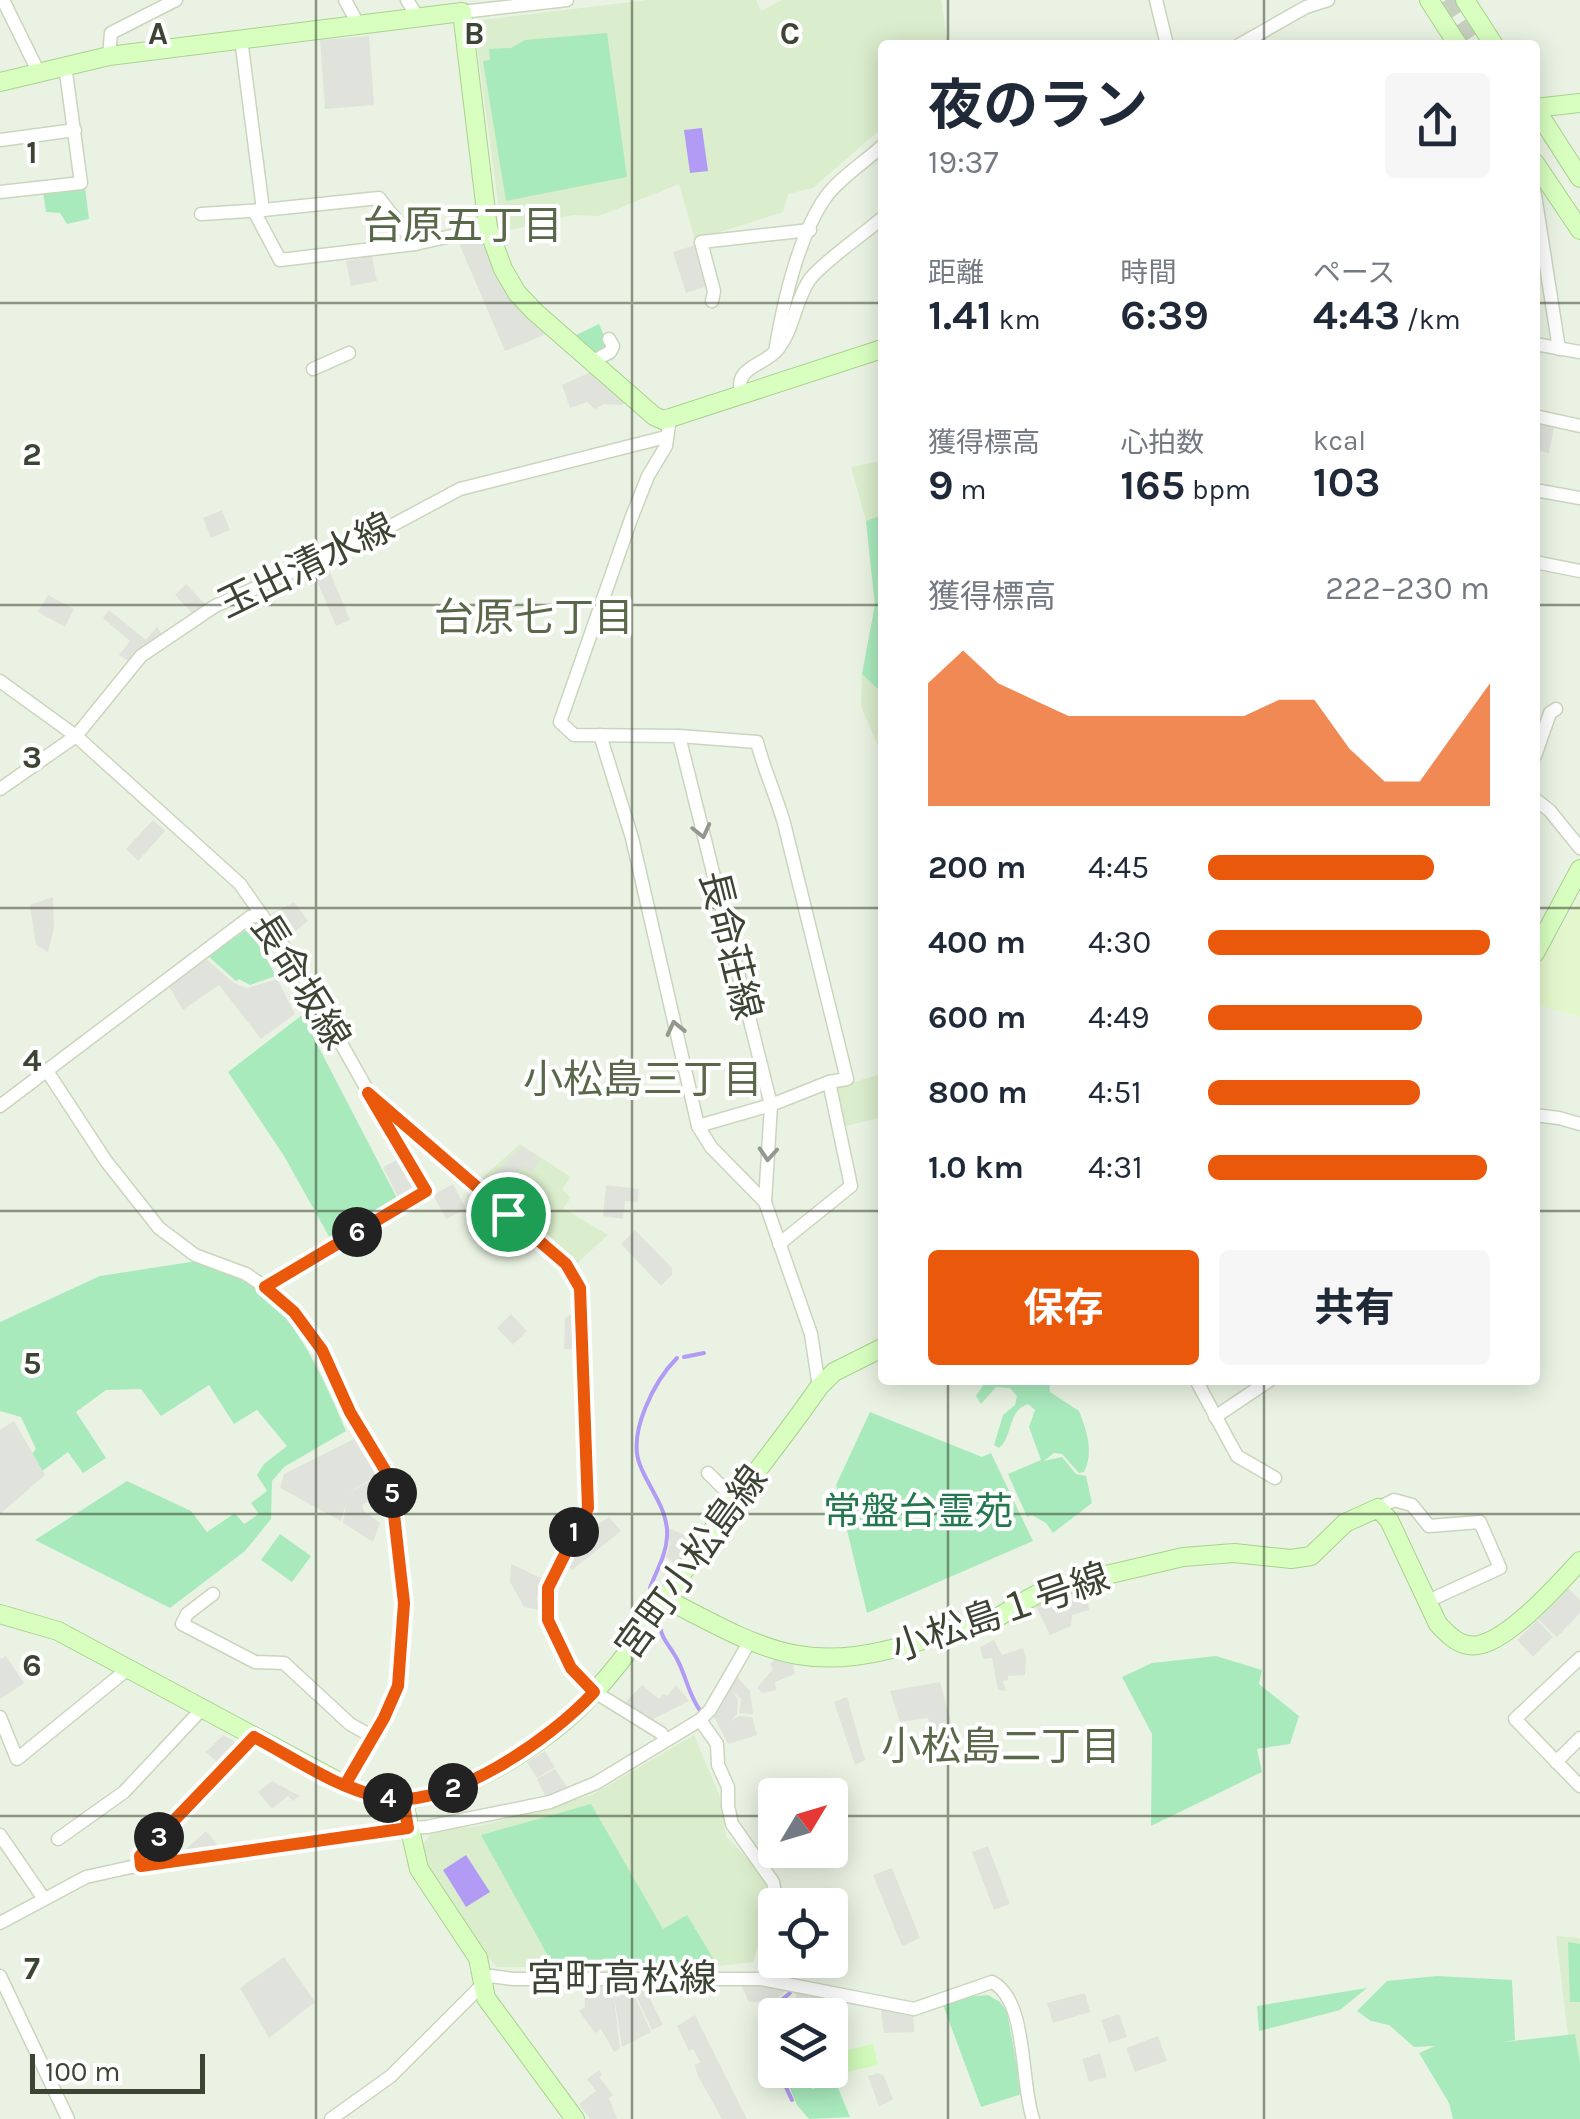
<!DOCTYPE html>
<html lang="ja">
<head>
<meta charset="utf-8">
<style>
	:root { --surface:#fff; --page:#f6f6f7; --text:#1f2937; --muted:#747a83; --accent:#ea580c }
	body { margin:0; font-family:Karla,"Noto Sans JP",sans-serif; background:var(--page); color:var(--text); height:100vh; display:flex; flex-direction:column; font-size:38px; white-space:nowrap }
	* { box-sizing:border-box; margin:0 }
	p { font-size:32px; color:var(--muted) }
	.icon { flex:none; width:55px; height:55px; fill:none; stroke:currentColor; stroke-width:2; stroke-linecap:round; stroke-linejoin:round }
	.map { position:relative; flex:1; overflow:hidden }
	.sheet { position:absolute; left:878px; top:40px; width:662px; height:1345px; display:flex; flex-direction:column; background:var(--surface); border-radius:10px; box-shadow:0 5px 25px #0003 }
	.sheet>* { flex:none }
	.needle { width:65px; rotate:52deg }
	.fabs { position:absolute; left:758px; top:1778px; display:grid; gap:20px }
	.fabs a { display:grid; place-items:center; width:90px; height:90px; border-radius:10px; background:var(--surface); box-shadow:0 5px 25px #0003; font-size:50px }
	.scale { position:absolute; left:30px; bottom:25px; width:175px; box-sizing:border-box; padding-left:10px; border:5px solid #3c4533; border-top:0; font-size:28px; line-height:35px; white-space:nowrap; color:#3c4533; -webkit-text-stroke:8px #fff; paint-order:stroke }
	.pin { position:absolute; display:grid; place-items:center; width:85px; height:85px; color:#fff; margin:-42px; border:5px solid #fff; border-radius:50%; box-shadow:0 2px 10px #0007 }
	.km { position:absolute; width:50px; height:50px; margin:-25px; border-radius:50%; background:#222; color:#fff; font-size:28px; line-height:50px; text-align:center }
	.round { display:grid; place-items:center; flex:none; width:105px; height:105px; border-radius:10px; background:var(--page) }
	.overview { display:flex; align-items:center; justify-content:space-between; height:170px; padding:0 50px }
	h1 { font-size:55px; font-weight:700; line-height:75px }
	.metrics { display:grid; grid-template-columns:repeat(3,1fr); gap:15px; height:170px; padding:10px 50px }
	.metrics div { display:grid; align-content:center }
	.metrics b { font-size:42px; font-weight:700 }
	.metrics small { font-size:28px; font-weight:400 }
	.metrics p { font-size:28px }
	.chart { height:280px; padding:20px 50px }
	.chart p { display:flex; justify-content:space-between }
	.chart svg { width:100%; height:180px; margin-top:10px; fill:var(--accent); opacity:.7 }
	.primary-button { display:flex; gap:20px; margin-top:auto; padding:20px 50px }
	.primary-button a { flex:1; height:115px; border-radius:10px; background:var(--accent); color:#fff; font-size:40px; font-weight:700; line-height:115px; text-align:center }
	.primary-button a+a { background:var(--page); color:var(--text) }
	ul { padding:0 50px; list-style:none; font-size:32px }
	li { display:grid; grid-template-columns:160px 120px 1fr; align-items:center; height:75px }
	li i { height:25px; border-radius:12px; background:var(--accent) }
	.map>svg:first-child { display:block }
	.commercial { fill:#e4f7cc }
	.education { fill:#daedcc }
	.green { fill:#a9eabd }
	.sand { fill:#d1fabb }
	.parking { fill:#e0e3dc }
	.water { fill:#b29bf4 }
	.lines { fill:none; stroke-linecap:round; stroke-linejoin:round }
	.stream { stroke:#b29bf4; stroke-width:4 }
	.secondary-tunnel { stroke:#c7d0c0; stroke-width:18; stroke-dasharray:18 9; stroke-linecap:butt }
	.street-casing { stroke:#c9d6bc; stroke-width:15 }
	.secondary-casing { stroke:#a9d28e; stroke-width:20 }
	.street { stroke:#fff; stroke-width:12 }
	.secondary { stroke:#d8ffc0; stroke-width:18 }
	.oneway { stroke:#94998f }
	.route-casing { stroke:#fff; stroke-width:20 }
	.route { stroke:#ea580c; stroke-width:12 }
	.grid { fill:none; stroke:#3c4533; stroke-width:2.5; stroke-opacity:0.55 }
	.labels { text-anchor:middle; stroke-width:8; stroke-linejoin:round; paint-order:stroke }
	.street-label { font-size:38px; fill:#3c4533; stroke:#fff }
	.park-label { font-size:38px; fill:#23794d; stroke:#fff }
	.neighbourhood-label { font-size:40px; fill:#5a684a; stroke:#fff }
	.grid-label { font-size:32px; text-anchor:middle; font-weight:bold; fill:#3c4533; stroke:#fff; stroke-width:8; stroke-linejoin:round; paint-order:stroke }
</style>
</head>
<body>
<div class="map">
<svg width="1580" height="2119" viewBox="0 0 1580 2119">
	<rect width="100%" height="100%" fill="#eaf3e3"/>
	<path class="commercial" d="M1580 897V1017L1535 1004V972Z"/>
	<g class="education">
		<path d="M648 0H756L761 11 782 0H941L948 45H882V128L813 188 788 194 783 212 695 240 679 184 599 216 573 215 502 232 475 30 482 20Z"/>
		<path d="M882 461V755L861 706 862 674 875 605 866 521 851 467Z"/>
		<path d="M882 1074V1130L878 1118 846 1126 836 1087Z"/>
		<path d="M520 1144 571 1177 562 1189 571 1198 563 1208 608 1235 575 1265 478 1182Z"/>
		<path d="M694 1735 719 1794 726 1836 766 1879 767 1917 753 1962 693 1969 497 1967 484 1953 425 1861 422 1846 433 1830 481 1826 592 1795Z"/>
		<path d="M1556 1936 1580 1938V2119H1578Z"/>
	</g>
	<g class="green">
		<path d="M607 33 627 177 506 201 483 61 490 60 489 49 511 48 525 40Z"/>
		<path d="M85 187 89 219 67 224 60 213 46 212 43 192Z"/>
		<path d="M599 324 609 347 594 355 574 336Z"/>
		<path d="M882 515V693L862 674 875 605 866 521Z"/>
		<path d="M249 928 276 976 250 985 239 979 236 981 208 956Z"/>
		<path d="M302 1015 398 1200 331 1240 284 1156 228 1072Z"/>
		<path d="M197 1261C209 1265 223 1267 234 1273 290 1300 323 1377 346 1431L284 1467 272 1481 271 1519 245 1551 170 1608 35 1540 127 1481 191 1511 207 1532 235 1513 244 1524 259 1514 251 1503 267 1491 257 1475 264 1464 287 1446 257 1410 234 1424 209 1385 161 1416 141 1389 106 1390 76 1412 106 1458 83 1473 68 1452 26 1483 16 1472 36 1449 21 1417 0 1411V1322L100 1276Z"/>
		<path d="M987 1380H1049L1050 1392 1079 1411C1087 1431 1094 1452 1084 1472L1079 1473 1062 1454 1054 1453 1044 1461 1062 1457 1076 1474 1086 1476 1092 1503 1053 1533 1046 1523 1032 1515 1027 1517 1008 1474 1041 1460 1029 1427 1035 1410 1028 1404C1007 1411 1014 1435 999 1448L994 1445 1003 1415 1015 1405 1017 1396 1010 1388 996 1387 981 1404 976 1396Z"/>
		<path d="M870 1412 982 1457 991 1453 1033 1541 867 1613 836 1485Z"/>
		<path d="M280 1534 311 1556 292 1582 261 1560Z"/>
		<path d="M1216 1656 1262 1670 1259 1684 1299 1716 1290 1744 1257 1749 1262 1772 1151 1826 1152 1734 1122 1677 1152 1663Z"/>
		<path d="M591 1804 663 1929 687 1915 714 1960 688 1967 553 1965 481 1835Z"/>
		<path d="M1568 1942 1580 1944V2002H1570Z"/>
		<path d="M1437 1976 1512 1980 1515 2040 1504 2042 1575 2034 1580 2064V2119H1453L1449 2103 1419 2053 1435 2046 1414 2047 1389 2025 1371 2021 1357 2011 1387 1981Z"/>
		<path d="M1367 1988 1340 2010 1259 2031 1257 2006Z"/>
		<path d="M988 1995 1000 2002 1007 2012 1022 2094 981 2107 943 2005 962 1997Z"/>
		<path d="M809 2082 812 2089 836 2083 850 2117 809 2119 797 2105 790 2088Z"/>
	</g>
	<path class="sand" d="M873 2044 878 2065 833 2075 830 2054Z"/>
	<g class="parking">
		<path d="M369 36 374 105 325 109 320 40Z"/>
		<path d="M483 235 547 334 505 351 458 241Z"/>
		<path d="M695 245 708 286 686 293 673 252Z"/>
		<path d="M372 256 377 281 351 286 346 261Z"/>
		<path d="M593 371 626 401 622 405 604 404 595 409 587 402 570 408 562 385Z"/>
		<path d="M1535 423 1554 427 1549 453 1535 450Z"/>
		<path d="M222 510 230 530 211 538 203 518Z"/>
		<path d="M329 570 350 620 336 626 315 576Z"/>
		<path d="M186 584 205 604 194 615 175 595Z"/>
		<path d="M48 595 74 609 65 627 38 612Z"/>
		<path d="M109 610 146 640 157 627 163 635 131 663 119 655 130 641 103 618Z"/>
		<path d="M153 820 165 831 138 861 126 849Z"/>
		<path d="M53 897 54 928 48 952 36 945 30 905Z"/>
		<path d="M294 902 308 921 284 940 267 916Z"/>
		<path d="M206 959 234 983 247 988 277 979 295 1014 261 1039 219 985 183 1010 168 985Z"/>
		<path d="M522 1146 540 1159 532 1172 524 1167 496 1189 487 1181Z"/>
		<path d="M401 1158 415 1185 413 1194 400 1201 383 1167Z"/>
		<path d="M453 1184 466 1209 446 1219 433 1195Z"/>
		<path d="M606 1185 639 1189 638 1202 625 1201 623 1219 603 1216Z"/>
		<path d="M635 1230 672 1268V1275L661 1286 621 1244Z"/>
		<path d="M578 1310 577 1350 564 1349 565 1318Z"/>
		<path d="M511 1314 527 1331 513 1345 497 1328Z"/>
		<path d="M14 1421 45 1475 0 1514V1430Z"/>
		<path d="M356 1438 376 1476 348 1493 376 1478 383 1493 362 1505 364 1511 380 1523 373 1542 343 1523 346 1503 341 1521 280 1488 284 1474Z"/>
		<path d="M609 1517 621 1531 572 1570 564 1562 567 1554 585 1533Z"/>
		<path d="M667 1527 695 1540 679 1566 666 1557 670 1543Z"/>
		<path d="M511 1564 541 1578 537 1598 538 1610 524 1607 510 1582Z"/>
		<path d="M1085 1585 1089 1610 1072 1615 1071 1626 1050 1635 1035 1604 1038 1599Z"/>
		<path d="M1568 1588 1580 1600V1613L1557 1637 1538 1619Z"/>
		<path d="M1537 1620 1553 1637 1533 1657 1517 1640Z"/>
		<path d="M994 1640 1002 1655 1023 1648 1026 1658 1025 1675 1008 1676V1680L1003 1681 1006 1691 998 1690 992 1658 983 1659 980 1647Z"/>
		<path d="M6 1656 24 1683 0 1699V1659Z"/>
		<path d="M778 1656 791 1658 795 1674 775 1682 776 1690 762 1693 757 1688 773 1669 770 1664Z"/>
		<path d="M736 1676 750 1691 753 1714 739 1713 741 1699 732 1691 738 1699 737 1714 731 1721 739 1716 752 1717 757 1735 728 1744 713 1715Z"/>
		<path d="M940 1682 958 1747 943 1752 934 1740 928 1718 900 1722 890 1691Z"/>
		<path d="M642 1685 659 1699 664 1694 667 1696 676 1685 689 1701 653 1719 642 1716 624 1704Z"/>
		<path d="M847 1697 865 1760 855 1765 834 1702Z"/>
		<path d="M223 1735 243 1746 223 1768 206 1752Z"/>
		<path d="M545 1751 555 1767 537 1778 527 1762Z"/>
		<path d="M555 1769 567 1787 546 1797 537 1779Z"/>
		<path d="M272 1781 300 1796 293 1801 288 1796 272 1809 258 1792Z"/>
		<path d="M206 1831 220 1848 183 1852Z"/>
		<path d="M988 1846 1010 1904 994 1910 972 1852Z"/>
		<path d="M892 1868 920 1938 902 1946 873 1875Z"/>
		<path d="M284 1957 315 2002 269 2038 240 1988Z"/>
		<path d="M764 1984 788 1989 774 2001 749 2002 741 1985Z"/>
		<path d="M584 1985 630 1986 651 2032 622 2047 613 1989 620 2049 614 2052 601 2029 595 2033 579 2011 585 2007Z"/>
		<path d="M632 1987 645 1988 663 2025 652 2030Z"/>
		<path d="M795 1992 816 1995 821 2015H800Z"/>
		<path d="M1085 1993 1090 2012 1053 2023 1047 2003Z"/>
		<path d="M881 2010 913 2014 914 2032 884 2033Z"/>
		<path d="M1119 2014 1127 2037 1109 2043 1101 2020Z"/>
		<path d="M695 2015 747 2119H722L697 2074 695 2065 700 2062 693 2049 689 2051 677 2026Z"/>
		<path d="M1158 2036 1167 2061 1135 2072 1126 2048Z"/>
		<path d="M1100 2053 1107 2077 1089 2082 1082 2059Z"/>
		<path d="M599 2070 602 2075 599 2077 613 2095 609 2098 617 2119H590L579 2104 596 2091 587 2079Z"/>
		<path d="M878 2073 884 2076 893 2099 879 2107 868 2076Z"/>
	</g>
	<g class="water">
		<path d="M702 128 708 171 690 173 684 130Z"/>
		<path d="M466 1855 490 1892 466 1907 443 1870Z"/>
	</g>
	<g class="lines">
		<g class="stream">
			<path d="M684 1357 704 1353"/>
			<path d="M654 1602 650 1588C656 1571 666 1556 667 1537 669 1510 649 1489 640 1465 627 1433 655 1380 677 1358"/>
			<path d="M659 1618C660 1640 669 1643 678 1661 687 1679 689 1696 701 1712"/>
			<path d="M779 2015 778 2003 790 1993"/>
			<path d="M775 2048V2062"/>
			<path d="M778 2070 792 2100"/>
		</g>
		<path class="secondary-tunnel" d="M1446 0 1476 45"/>
		<defs>
			<g id="street">
				<path d="M3 0 38 71"/>
				<path d="M345 0 358 24"/>
				<path d="M407 0 417 16"/>
				<path d="M1156 0 1167 45"/>
				<path d="M462 12 567 0"/>
				<path d="M1239 45 1306 7 1328 0"/>
				<path d="M109 56 111 33 176 0"/>
				<path d="M0 140 75 130"/>
				<path d="M0 192 81 183 65 65"/>
				<path d="M1535 195 1559 349"/>
				<path d="M254 211 280 260 415 244 379 198 263 210"/>
				<path d="M201 214 263 210 241 39"/>
				<path d="M415 244 488 228"/>
				<path d="M712 301 714 291 701 242 810 230"/>
				<path d="M1535 344 1580 352"/>
				<path d="M775 352C783 304 797 239 825 198 838 179 865 162 882 146"/>
				<path d="M591 362 610 352 613 346 609 339"/>
				<path d="M313 369 349 353"/>
				<path d="M741 393C734 367 763 366 777 350 794 330 795 300 810 279 825 260 863 235 882 218"/>
				<path d="M1535 416 1580 426"/>
				<path d="M670 418 666 446 648 476 631 519 560 722 574 735 679 736 757 742C764 770 776 795 784 823L847 1079 829 1082 771 1105 698 1126"/>
				<path d="M1535 490 1580 498"/>
				<path d="M1535 562 1580 571"/>
				<path d="M0 681 76 736 240 884 298 967 369 1093 566 1264C590 1300 577 1339 584 1379L587 1508 548 1588V1620L571 1668 585 1686 661 1733 666 1740"/>
				<path d="M600 735 632 838 698 1126 711 1147 765 1202"/>
				<path d="M679 736 771 1105 765 1202 811 1334 819 1387"/>
				<path d="M1535 756 1550 713 1556 709"/>
				<path d="M0 789 76 736 141 656 215 606 376 534 460 489 666 437"/>
				<path d="M1535 799 1550 811 1580 848"/>
				<path d="M47 1071 106 1161 159 1228 195 1255 246 1274 265 1287"/>
				<path d="M0 1106 250 917 262 915"/>
				<path d="M1535 1115 1559 1118 1580 1124"/>
				<path d="M779 1244 851 1186 829 1082"/>
				<path d="M1196 1380 1237 1456 1275 1478"/>
				<path d="M1215 1417 1270 1380"/>
				<path d="M708 1473 735 1500"/>
				<path d="M1378 1508 1394 1500 1412 1505 1429 1526 1480 1522 1500 1568 1428 1601"/>
				<path d="M213 1594 187 1614 182 1624 255 1662 284 1663 350 1724 371 1736"/>
				<path d="M750 1641 710 1710 700 1720 717 1744 718 1765 728 1787V1806L732 1824 773 1882 777 1905"/>
				<path d="M1580 1658 1515 1719 1580 1786"/>
				<path d="M0 1717 17 1759 129 1668"/>
				<path d="M1556 1762 1580 1738"/>
				<path d="M345 1785 398 1686 404 1603 393 1497 388 1475 350 1412 322 1350 294 1312 265 1287 426 1191 378 1108"/>
				<path d="M0 1835 44 1899"/>
				<path d="M58 1839 124 1792 202 1709"/>
				<path d="M141 1866 140 1856 254 1737"/>
				<path d="M0 1923 86 1877 131 1867 188 1862 388 1829 427 1827 550 1802 596 1783 700 1720"/>
				<path d="M0 1976 68 2119"/>
				<path d="M773 1981 768 1957 775 1912"/>
				<path d="M331 2119 391 2076 491 1976 513 1979H761L914 2009 992 1982C1028 2000 1020 2082 1033 2119"/>
			</g>
			<g id="secondary">
				<path d="M1429 0 1458 45"/>
				<path d="M1465 0 1494 45"/>
				<path d="M0 82 109 56 462 12 488 228 503 269 517 293 535 312 654 416 663 420 670 418 882 349"/>
				<path d="M1535 108 1580 178"/>
				<path d="M1535 108 1580 103"/>
				<path d="M1535 163 1580 230"/>
				<path d="M1535 953 1580 869"/>
				<path d="M666 1599C774 1656 811 1677 933 1637 951 1631 975 1630 991 1621 1012 1610 1029 1596 1051 1588L1183 1557 1234 1553 1291 1559 1311 1556 1345 1523 1378 1508 1389 1520 1438 1624C1449 1636 1461 1648 1478 1645 1509 1640 1558 1585 1580 1561"/>
				<path d="M0 1614 58 1631 345 1785C357 1789 369 1795 381 1798 443 1810 541 1747 583 1704 629 1658 664 1599 701 1546 739 1492 782 1441 819 1387L834 1372 882 1348"/>
				<path d="M403 1799 419 1869 478 1958 486 1998 575 2119"/>
			</g>
		</defs>
		<use href="#street" class="street-casing"/>
		<use href="#secondary" class="secondary-casing"/>
		<use href="#street" class="street"/>
		<use href="#secondary" class="secondary"/>
	</g>
	<defs><path id="oneway-chevron" d="M-2-3.5L2.5 0L-2 3.5" fill="none" stroke-width="1.6" stroke-linecap="round" stroke-linejoin="round" transform="scale(2.5)"/></defs>
	<g class="oneway">
		<use href="#oneway-chevron" transform="translate(702 831) rotate(76)"/>
		<use href="#oneway-chevron" transform="translate(675 1028) rotate(-103)"/>
		<use href="#oneway-chevron" transform="translate(768 1154) rotate(94)"/>
	</g>
	<g class="lines">
		<defs>
			<path id="route" d="M508 1214 566 1264 580 1288 588 1508 548 1588V1620L571 1668 594 1692C551 1739 446 1813 379 1797 335 1787 294 1758 254 1737L140 1856 141 1866 408 1828 403 1799 380 1798 345 1785 384 1718 398 1686 404 1603 392 1497 388 1475 350 1412 322 1350 294 1312 265 1287 426 1191 368 1093 508 1214"/>
		</defs>
		<use href="#route" class="route-casing"/>
		<use href="#route" class="route"/>
	</g>
	<path class="grid" d="M316 0V2119M632 0V2119M948 0V45M1264 0V45M0 303H882M1535 303H1580M0 605H882M1535 605H1580M0 908H882M1535 908H1580M0 1211H882M1535 1211H1580M948 1380V2119M1264 1380V2119M0 1514H1580M0 1816H775M830 1816H1580"/>
	<g class="labels">
		<g class="street-label">
			<text transform="translate(306 565) rotate(-26)" y="13">玉出清水線</text>
			<text transform="translate(731 945) rotate(76)" y="13">長命荘線</text>
			<text transform="translate(301 981) rotate(58)" y="13">長命坂線</text>
			<text transform="translate(691 1562) rotate(-54)" y="13">宮町小松島線</text>
			<text transform="translate(1000 1612) rotate(-19)" y="13">小松島１号線</text>
			<text x="622" y="1991">宮町高松線</text>
		</g>
		<g class="park-label">
			<text x="918" y="1524">常盤台霊苑</text>
		</g>
		<g class="neighbourhood-label">
			<text x="463" y="239">台原五丁目</text>
			<text x="534" y="631">台原七丁目</text>
			<text x="643" y="1093">小松島三丁目</text>
			<text x="1001" y="1760">小松島二丁目</text>
		</g>
	</g>
	<g class="grid-label">
		<text x="158" y="44">A</text>
		<text x="474" y="44">B</text>
		<text x="790" y="44">C</text>
		<text x="32" y="163">1</text>
		<text x="32" y="465">2</text>
		<text x="32" y="768">3</text>
		<text x="32" y="1071">4</text>
		<text x="32" y="1374">5</text>
		<text x="32" y="1676">6</text>
		<text x="32" y="1979">7</text>
	</g>
</svg>
<div class="fabs">
<a><svg class="needle" viewBox="-14 -14 28 28"><path d="M0-13l5 13h-10z" fill="#e53935"/><path d="M0 13l5-13h-10z" fill="#747a83"/></svg></a>
<a><svg class="icon" aria-label="locate" viewBox="0 0 24 24"><circle cx="12" cy="12" r="6"/><path d="M12 2v4M12 18v4M2 12h4M18 12h4"/></svg></a>
<a><svg class="icon" aria-label="layers" viewBox="0 0 24 24"><path d="M12 4l9 5-9 5-9-5zM3 14l9 5 9-5"/></svg></a>
</div>
<div class="scale">100 m</div>
<div class="pin" style="left:508px;top:1214px;background:#1e9e55"><svg class="icon" aria-label="arrive" viewBox="0 0 24 24"><path d="M6 21V4h12l-3 4 3 4H6"/></svg></div>
<b class="km" style="left:574px;top:1532px">1</b>
<b class="km" style="left:453px;top:1788px">2</b>
<b class="km" style="left:159px;top:1837px">3</b>
<b class="km" style="left:388px;top:1798px">4</b>
<b class="km" style="left:392px;top:1493px">5</b>
<b class="km" style="left:357px;top:1232px">6</b>
<section class="sheet">
<div class="overview"><div><h1>夜のラン</h1><p>19:37</p></div><a class="round"><svg class="icon" aria-label="share" viewBox="0 0 24 24"><path d="M12 15V3M7 8l5-5 5 5M5 13v7h14v-7"/></svg></a></div>
<div class="metrics">
<div><p>距離</p><b>1.41<small> km</small></b></div>
<div><p>時間</p><b>6:39</b></div>
<div><p>ペース</p><b>4:43<small> /km</small></b></div>
</div>
<div class="metrics">
<div><p>獲得標高</p><b>9<small> m</small></b></div>
<div><p>心拍数</p><b>165<small> bpm</small></b></div>
<div><p>kcal</p><b>103</b></div>
</div>
<div class="chart"><p><span>獲得標高</span>222–230 m</p>
<svg viewBox="0 0 160 44" preserveAspectRatio="none"><path d="M0 44V14L10 6L20 14L30 18L40 22L50 22L60 22L70 22L80 22L90 22L100 18L110 18L120 30L130 38L140 38L150 26L160 14V44z"/></svg>
</div>
<ul>
<li><b>200 m</b>4:45<i style="width:80%"></i></li>
<li><b>400 m</b>4:30<i style="width:100%"></i></li>
<li><b>600 m</b>4:49<i style="width:76%"></i></li>
<li><b>800 m</b>4:51<i style="width:75%"></i></li>
<li><b>1.0 km</b>4:31<i style="width:99%"></i></li>
</ul>
<div class="primary-button"><a>保存</a><a>共有</a></div>
</section>
</div>
</body>
</html>
